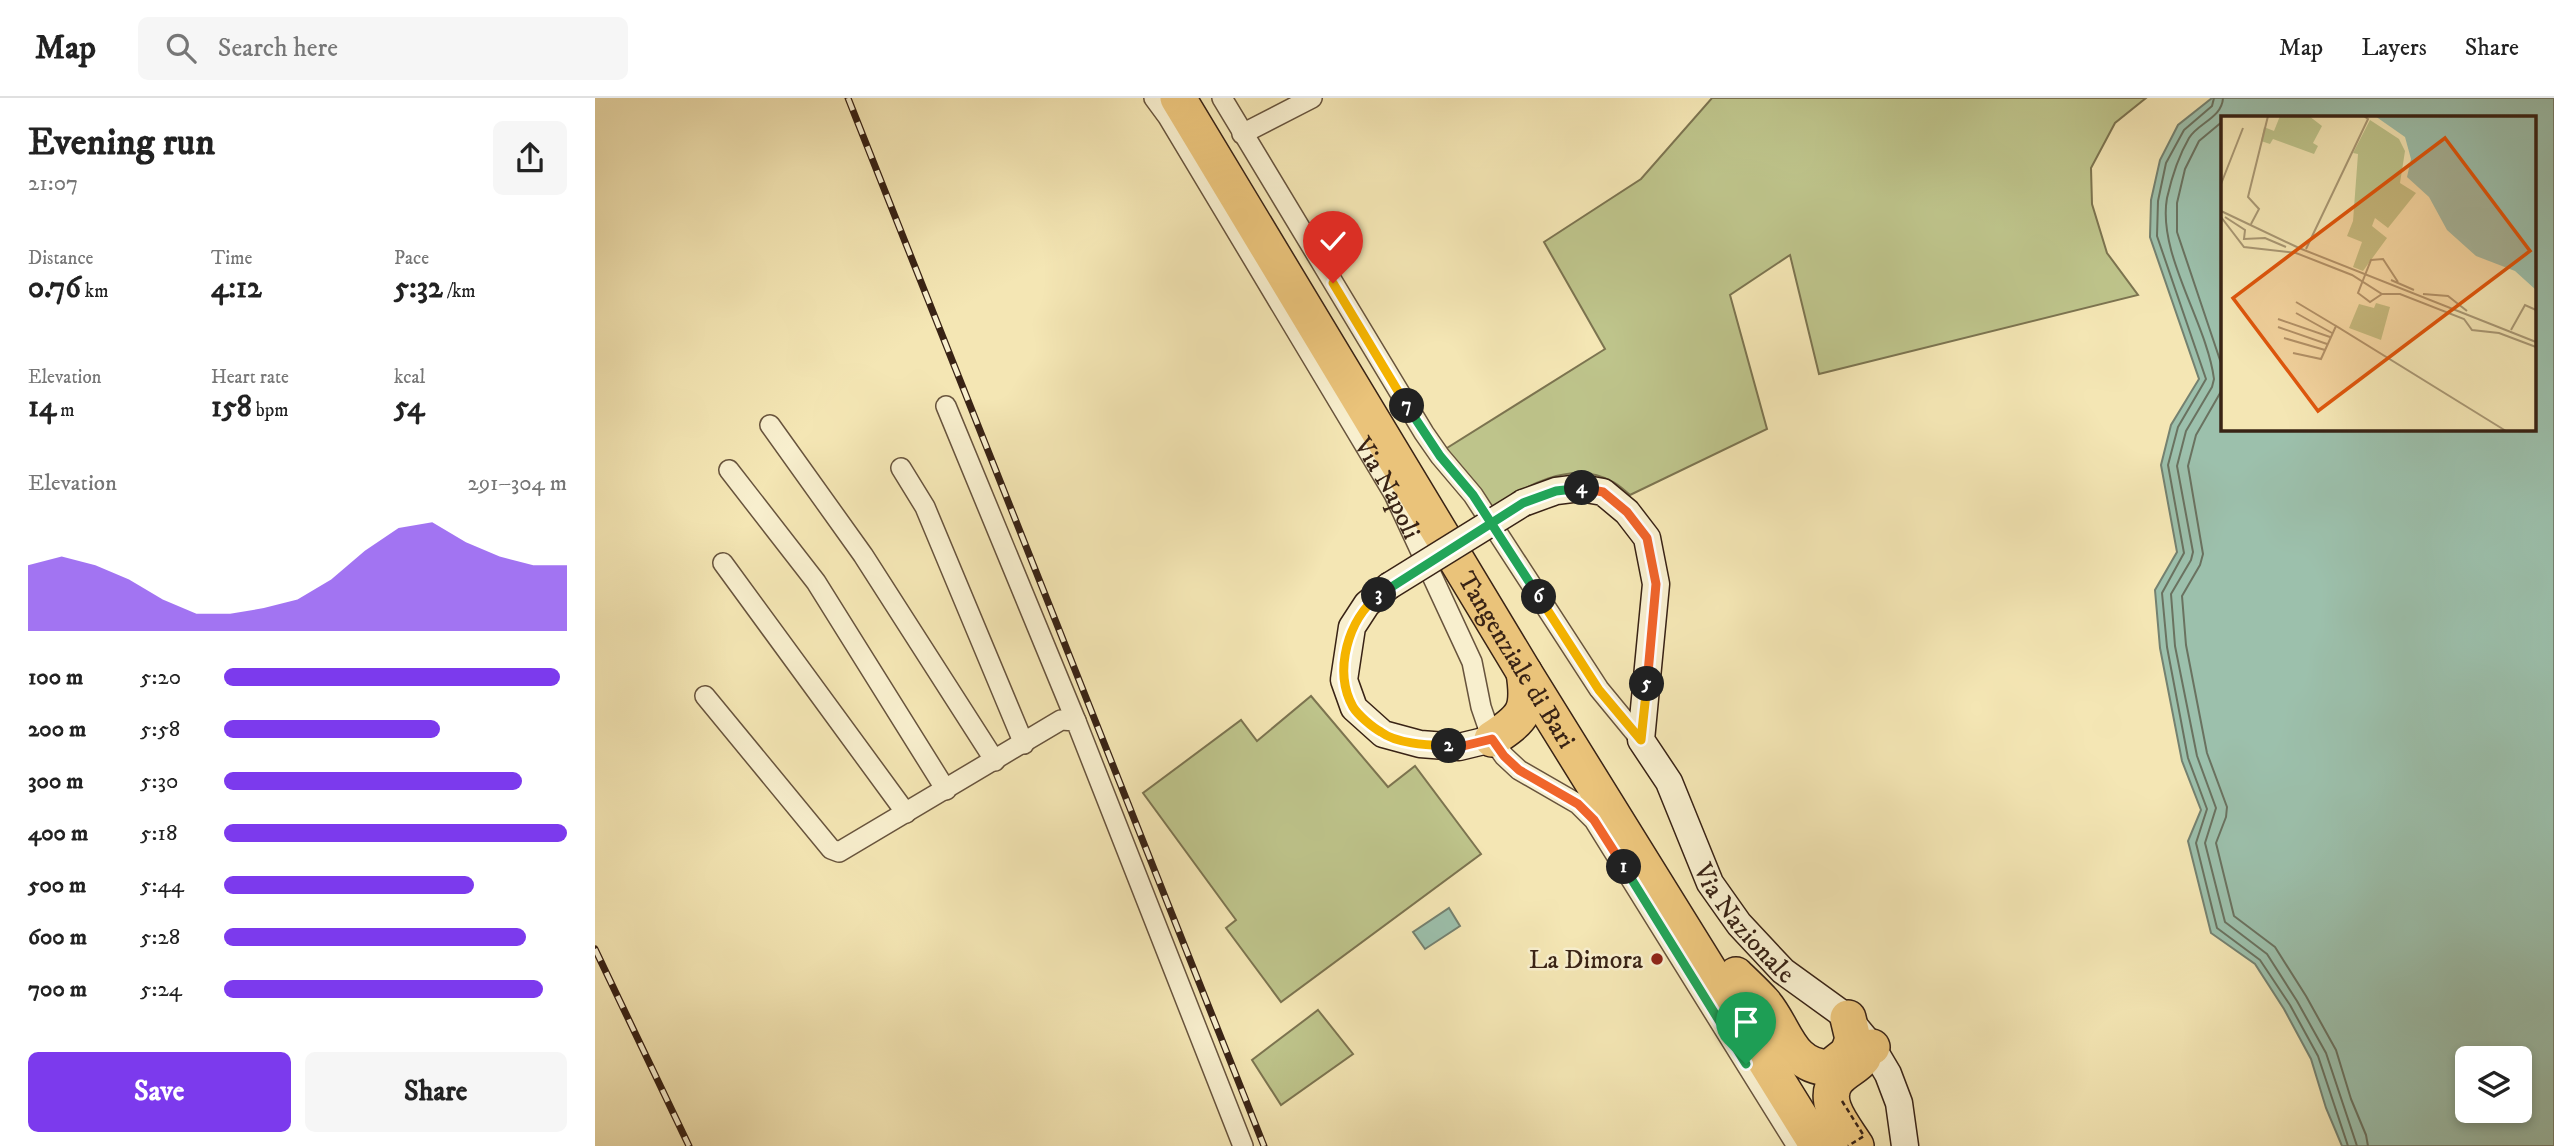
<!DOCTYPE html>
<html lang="en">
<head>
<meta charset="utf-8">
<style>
	:root { --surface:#fff; --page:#f6f6f6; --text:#222; --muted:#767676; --line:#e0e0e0; --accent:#7c3aed }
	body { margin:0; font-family:"IM FELL DW Pica",serif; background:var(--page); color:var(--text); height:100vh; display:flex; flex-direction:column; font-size:26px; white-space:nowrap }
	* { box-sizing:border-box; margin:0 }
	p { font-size:23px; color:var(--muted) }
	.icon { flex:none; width:38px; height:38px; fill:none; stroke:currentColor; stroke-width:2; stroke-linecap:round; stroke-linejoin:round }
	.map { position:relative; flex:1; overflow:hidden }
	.drawer { display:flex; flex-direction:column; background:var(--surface); width:595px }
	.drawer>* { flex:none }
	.fabs { position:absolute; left:1860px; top:948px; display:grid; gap:14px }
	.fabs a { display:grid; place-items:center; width:77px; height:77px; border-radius:10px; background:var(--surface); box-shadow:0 4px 10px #0003; font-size:35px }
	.pin { position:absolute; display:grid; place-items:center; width:60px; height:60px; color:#fff; margin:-72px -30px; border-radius:50% 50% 50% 0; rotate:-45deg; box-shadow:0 0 7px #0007 }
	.pin .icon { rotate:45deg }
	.km { position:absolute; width:35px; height:35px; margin:-18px; border-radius:50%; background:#222; color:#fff; font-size:19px; line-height:35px; text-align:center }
	.round { display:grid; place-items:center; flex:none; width:74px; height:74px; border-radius:10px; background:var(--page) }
	.overview { display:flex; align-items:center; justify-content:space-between; height:119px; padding:0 28px }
	h1 { font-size:38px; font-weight:700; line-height:52px }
	.stats { display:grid; grid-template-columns:repeat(3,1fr); gap:10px; height:119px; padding:7px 28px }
	.stats div { display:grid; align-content:center }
	.stats b { font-size:30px; font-weight:700 }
	.stats small { font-size:19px; font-weight:400 }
	.stats p { font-size:19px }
	.chart { height:196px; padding:14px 28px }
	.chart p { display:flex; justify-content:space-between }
	.chart svg { width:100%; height:126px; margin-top:7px; fill:var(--accent); opacity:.7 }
	.button { display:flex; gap:14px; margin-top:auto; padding:14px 28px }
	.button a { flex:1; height:80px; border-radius:10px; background:var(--accent); color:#fff; font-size:28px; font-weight:700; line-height:80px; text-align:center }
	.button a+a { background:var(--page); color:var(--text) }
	ul { padding:0 28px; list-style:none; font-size:23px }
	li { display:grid; grid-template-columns:112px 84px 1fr; align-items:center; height:52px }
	li i { height:18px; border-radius:9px; background:var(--accent) }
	header { display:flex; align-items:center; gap:42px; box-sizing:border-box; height:98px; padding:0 35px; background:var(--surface); border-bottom:2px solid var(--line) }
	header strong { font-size:33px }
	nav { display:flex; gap:38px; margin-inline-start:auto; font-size:24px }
	.search { width:490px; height:63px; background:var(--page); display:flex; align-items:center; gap:18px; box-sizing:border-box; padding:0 24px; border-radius:10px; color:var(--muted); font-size:26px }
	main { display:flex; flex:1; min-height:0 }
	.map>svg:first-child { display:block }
	.green { fill:#bec48b; stroke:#7c7450; stroke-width:2 }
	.water { fill:#9cc0ac; stroke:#748170; stroke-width:2; fill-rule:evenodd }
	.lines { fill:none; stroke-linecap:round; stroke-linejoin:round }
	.shore { stroke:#6a7260; stroke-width:2 }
	.street-casing { stroke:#68543d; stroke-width:22 }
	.secondary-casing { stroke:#392315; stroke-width:29 }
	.highway-casing { stroke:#392315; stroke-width:38 }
	.street { stroke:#f8efce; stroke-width:19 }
	.secondary { stroke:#f8efce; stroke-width:26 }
	.highway { stroke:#eac37a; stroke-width:35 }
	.rail-casing { stroke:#392315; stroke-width:7 }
	.rail { stroke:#f8efce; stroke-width:4.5; stroke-dasharray:13; stroke-linecap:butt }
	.secondary-bridge-casing { stroke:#392315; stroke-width:29; stroke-linecap:butt }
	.path-bridge { stroke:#392315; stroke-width:2.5; stroke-dasharray:5 3.5; stroke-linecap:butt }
	.secondary-bridge { stroke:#f8efce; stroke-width:26 }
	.split-1-casing { stroke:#fff; stroke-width:14 }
	.split-2-casing { stroke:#fff; stroke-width:14 }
	.split-3-casing { stroke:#fff; stroke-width:14 }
	.split-4-casing { stroke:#fff; stroke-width:14 }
	.split-5-casing { stroke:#fff; stroke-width:14 }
	.split-6-casing { stroke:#fff; stroke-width:14 }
	.split-7-casing { stroke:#fff; stroke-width:14 }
	.split-8-casing { stroke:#fff; stroke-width:14 }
	.split-1 { stroke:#22a559; stroke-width:9 }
	.split-2 { stroke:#f0652b; stroke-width:9 }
	.split-3 { stroke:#f5b400; stroke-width:9 }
	.split-4 { stroke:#22a559; stroke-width:9 }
	.split-5 { stroke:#f0652b; stroke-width:9 }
	.split-6 { stroke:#f5b400; stroke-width:9 }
	.split-7 { stroke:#22a559; stroke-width:9 }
	.split-8 { stroke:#f5b400; stroke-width:9 }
	.poi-dot { fill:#8f2418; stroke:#f8efce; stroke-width:2.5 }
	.labels { text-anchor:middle; stroke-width:5; stroke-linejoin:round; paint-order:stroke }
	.street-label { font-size:26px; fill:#392315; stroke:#f8efce }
	.poi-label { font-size:26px; fill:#392315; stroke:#f8efce; text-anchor:end }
	.inset-road { fill:none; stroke:#a99874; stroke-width:2 }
	.view { fill:#df560c; fill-opacity:0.15; stroke:#df560c; stroke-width:3.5 }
	.inset-edge { fill:none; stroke:#392315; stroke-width:3.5 }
</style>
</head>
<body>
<header>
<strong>Map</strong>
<div class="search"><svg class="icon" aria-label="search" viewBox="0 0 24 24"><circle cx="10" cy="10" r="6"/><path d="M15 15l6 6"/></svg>Search here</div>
<nav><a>Map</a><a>Layers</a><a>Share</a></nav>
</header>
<main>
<section class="drawer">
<div class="overview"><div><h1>Evening run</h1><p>21:07</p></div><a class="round"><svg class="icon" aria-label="share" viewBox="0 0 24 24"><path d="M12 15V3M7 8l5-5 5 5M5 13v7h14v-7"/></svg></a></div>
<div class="stats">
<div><p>Distance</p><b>0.76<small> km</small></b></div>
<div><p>Time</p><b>4:12</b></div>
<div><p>Pace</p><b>5:32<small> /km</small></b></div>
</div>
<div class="stats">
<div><p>Elevation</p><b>14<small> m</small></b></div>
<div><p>Heart rate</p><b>158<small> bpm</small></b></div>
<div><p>kcal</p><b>54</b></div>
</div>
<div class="chart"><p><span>Elevation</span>291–304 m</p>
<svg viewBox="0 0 160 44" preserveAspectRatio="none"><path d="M0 44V21L10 18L20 21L30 26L40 33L50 38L60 38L70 36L80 33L90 26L100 16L110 8L120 6L130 13L140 18L150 21L160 21V44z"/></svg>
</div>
<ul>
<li><b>100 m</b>5:20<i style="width:98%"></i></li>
<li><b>200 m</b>5:58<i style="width:63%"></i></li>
<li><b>300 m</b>5:30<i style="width:87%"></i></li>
<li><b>400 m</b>5:18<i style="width:100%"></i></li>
<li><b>500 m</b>5:44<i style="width:73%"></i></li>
<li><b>600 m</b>5:28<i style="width:88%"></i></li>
<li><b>700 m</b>5:24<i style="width:93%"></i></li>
</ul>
<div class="button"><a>Save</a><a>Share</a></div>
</section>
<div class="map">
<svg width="1959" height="1048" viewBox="0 0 1959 1048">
	<rect width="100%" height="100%" fill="#f4e6b4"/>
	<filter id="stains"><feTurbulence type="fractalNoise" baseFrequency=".00286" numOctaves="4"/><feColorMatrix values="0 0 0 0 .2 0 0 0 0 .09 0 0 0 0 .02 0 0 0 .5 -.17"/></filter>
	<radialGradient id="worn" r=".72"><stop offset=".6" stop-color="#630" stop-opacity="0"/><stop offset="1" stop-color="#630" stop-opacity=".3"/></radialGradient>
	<g class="green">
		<path d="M1117 0H1551L1520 25 1496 70 1497 106 1512 155 1543 197 1224 276 1195 157 1135 197 1172 331 1035 397C1030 393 1024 387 1018 384 973 358 922 394 885 417L844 355 1010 251 949 144 1046 81Z"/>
		<path d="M716 598 793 689 820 668 886 756 686 904 631 830 641 822 548 695 646 622 662 643Z"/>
		<path d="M723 912 758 956 686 1007 657 962Z"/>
	</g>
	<g class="water">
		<path d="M1617 0H1959V1048H1747L1731 1010 1716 961 1689 911 1660 866 1616 835 1593 743 1606 712 1587 663 1565 550 1560 492 1582 454 1566 367 1576 327 1604 281 1555 139 1556 102 1565 62 1583 27ZM1940 19V331H1628V19ZM1872 961H1925V1013H1872Z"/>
		<path d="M854 810 865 828 830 851 818 834Z"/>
	</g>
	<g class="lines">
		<g class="shore">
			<path d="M1619 0 1617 8 1589 32 1571 65 1563 103 1562 138 1611 281 1583 329 1573 367 1589 455 1567 495 1572 549 1593 660 1612 711 1601 745 1622 830 1665 862 1695 907 1723 958 1753 1048"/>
			<path d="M1628 0C1627 20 1603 25 1594 40 1583 59 1577 78 1572 100 1562 156 1612 225 1619 281L1617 289 1591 333 1582 368 1598 454 1596 462 1576 496 1580 548 1602 658 1621 710 1610 745 1630 824 1672 856 1702 903 1731 955 1762 1048"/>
			<path d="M1628 23 1604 43 1590 71 1582 105V134L1628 271"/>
			<path d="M1628 290 1601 337 1593 368 1608 456 1605 467 1587 498 1591 547 1612 655 1632 709 1631 719 1621 745 1639 818 1680 849 1711 898 1741 952 1756 1001 1771 1037 1773 1048"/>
		</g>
		<defs>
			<g id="street">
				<path id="s1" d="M559 0 573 19 799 396 877 564 886 609 897 641 909 658 924 672 983 706 999 722 1202 1048"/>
				<path d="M627 0 829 335 845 358 878 397 1004 591 1046 642"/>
				<path d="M647 36 717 0"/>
				<path d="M351 308 481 623"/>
				<path d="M175 327 268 457 400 663"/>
				<path d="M306 370 330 409 429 646"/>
				<path d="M134 372 221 484 351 692"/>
				<path d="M128 465 311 715"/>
				<path d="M110 598 236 751 244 754 466 622 481 623 648 1048"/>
			</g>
			<g id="secondary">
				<path id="s2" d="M928 405 961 393 985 390 1008 394 1032 414 1052 440 1061 486 1046 642 1074 684 1115 785 1144 826 1188 873 1253 920 1277 949 1293 976 1304 1005 1310 1048"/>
				<path d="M794 488 772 506 757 529 749 582 759 610 788 636 825 646 864 649 897 641"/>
			</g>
			<g id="highway">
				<path id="s3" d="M583 0 929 574 1223 1048"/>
				<path d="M897 641C929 620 935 613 929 574"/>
				<path d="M1141 877C1150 886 1160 895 1168 904 1191 930 1193 968 1234 970L1253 955 1277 949"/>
				<path d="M1253 955 1258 941 1253 920"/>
				<path d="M1261 1048C1250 1030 1225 1003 1242 982 1249 973 1261 969 1268 960"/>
			</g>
		</defs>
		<use href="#street" class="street-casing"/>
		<use href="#secondary" class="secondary-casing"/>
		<use href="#highway" class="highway-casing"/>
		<use href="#street" class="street"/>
		<use href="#secondary" class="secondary"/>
		<use href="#highway" class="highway"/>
		<defs>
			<g id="rail">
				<path d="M253 0 669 1048"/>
				<path d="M0 851 94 1048"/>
			</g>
		</defs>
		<use href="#rail" class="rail-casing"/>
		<use href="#rail" class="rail"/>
		<defs>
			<path id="secondary-bridge" d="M794 488 928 405"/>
		</defs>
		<use href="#secondary-bridge" class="secondary-bridge-casing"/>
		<path class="path-bridge" d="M1247 1003 1269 1038 1253 1048"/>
		<use href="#secondary-bridge" class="secondary-bridge"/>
	</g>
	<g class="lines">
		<defs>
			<path id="split-1" d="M1029 769 1151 966"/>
			<path id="split-2" d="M854 648 864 649 897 641 909 658 924 672 983 706 999 722 1029 769"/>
			<path id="split-3" d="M784 497C753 521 738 573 758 609 763 617 777 629 786 634 802 646 834 647 854 648"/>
			<path id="split-4" d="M784 497 928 405 961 393 987 390"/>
			<path id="split-5" d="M987 390 1008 394 1032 414 1052 440 1061 486 1052 586"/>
			<path id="split-6" d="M944 499 1004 592 1046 642 1052 586"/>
			<path id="split-7" d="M812 308 845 358 878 397 944 499"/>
			<path id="split-8" d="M738 185 812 308"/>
		</defs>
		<use href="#split-1" class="split-1-casing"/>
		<use href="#split-2" class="split-2-casing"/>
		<use href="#split-3" class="split-3-casing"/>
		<use href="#split-4" class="split-4-casing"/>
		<use href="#split-5" class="split-5-casing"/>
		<use href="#split-6" class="split-6-casing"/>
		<use href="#split-7" class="split-7-casing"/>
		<use href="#split-8" class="split-8-casing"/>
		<use href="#split-1" class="split-1"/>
		<use href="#split-2" class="split-2"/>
		<use href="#split-3" class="split-3"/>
		<use href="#split-4" class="split-4"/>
		<use href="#split-5" class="split-5"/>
		<use href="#split-6" class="split-6"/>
		<use href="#split-7" class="split-7"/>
		<use href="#split-8" class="split-8"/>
	</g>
	<circle class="poi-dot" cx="1062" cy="861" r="7"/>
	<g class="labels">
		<g class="street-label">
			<text dy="9" stroke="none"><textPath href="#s1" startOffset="455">Via Napoli</textPath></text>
			<text dy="9" stroke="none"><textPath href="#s3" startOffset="656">Tangenziale di Bari</textPath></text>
			<text dy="9" stroke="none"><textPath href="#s2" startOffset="562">Via Nazionale</textPath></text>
		</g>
		<g class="poi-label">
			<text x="1048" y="870">La Dimora</text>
		</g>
	</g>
	<g transform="translate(1626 18)">
		<rect width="315" height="315" fill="#f4e6b4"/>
		<path d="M59 0H88L101 10 92 27 97 30 93 38 52 23 49 28 40 25 43 11 53 15ZM149 4 178 23 184 35 179 67 195 77 167 112 154 102 151 110 166 122 142 155 132 151 141 126 126 120 132 105 137 38 132 37ZM155 187 169 191 160 224 128 212 138 188 153 192Z" fill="#bec48b"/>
		<path d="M154 0H315V174L294 155 255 140 226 114 208 81 186 61 190 43 184 21Z" fill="#9cc0ac"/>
		<path class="inset-road" d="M0 68 22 12M0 95 78 132 315 226M0 101 23 131 75 137 131 159 161 178H179L243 203 251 214 278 217 315 231M4 101 24 114 23 123 44 122 65 131M30 108 38 93 27 81 47 0M85 133 147 3 143 0M170 164 193 174M161 178 149 186 137 177 150 144 162 143 177 166M202 178 227 180 246 195M75 186 115 210M75 197 111 217M57 203 109 221M57 211 106 228M290 214 304 189 315 194M63 222 104 234M72 237 100 243 115 210 285 315"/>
		<path class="view" d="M224 22 309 135 97 295 12 182Z"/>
		<rect width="315" height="315" class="inset-edge"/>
	</g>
	<rect width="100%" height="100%" filter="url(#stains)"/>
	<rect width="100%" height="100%" fill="url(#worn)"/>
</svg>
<div class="fabs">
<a><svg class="icon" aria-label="layers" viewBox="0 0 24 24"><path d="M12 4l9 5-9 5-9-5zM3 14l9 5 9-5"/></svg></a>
</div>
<div class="pin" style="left:1151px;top:966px;background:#1e9e55"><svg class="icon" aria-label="arrive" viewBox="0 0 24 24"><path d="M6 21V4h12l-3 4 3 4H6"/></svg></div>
<div class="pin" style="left:738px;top:185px;background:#d93025"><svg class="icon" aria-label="check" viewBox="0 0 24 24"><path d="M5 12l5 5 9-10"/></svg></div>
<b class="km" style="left:1029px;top:769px">1</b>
<b class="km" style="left:854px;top:648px">2</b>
<b class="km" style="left:784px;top:497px">3</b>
<b class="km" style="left:987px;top:390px">4</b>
<b class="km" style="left:1052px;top:586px">5</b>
<b class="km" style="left:944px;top:499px">6</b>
<b class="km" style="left:812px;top:308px">7</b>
</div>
</main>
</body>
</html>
